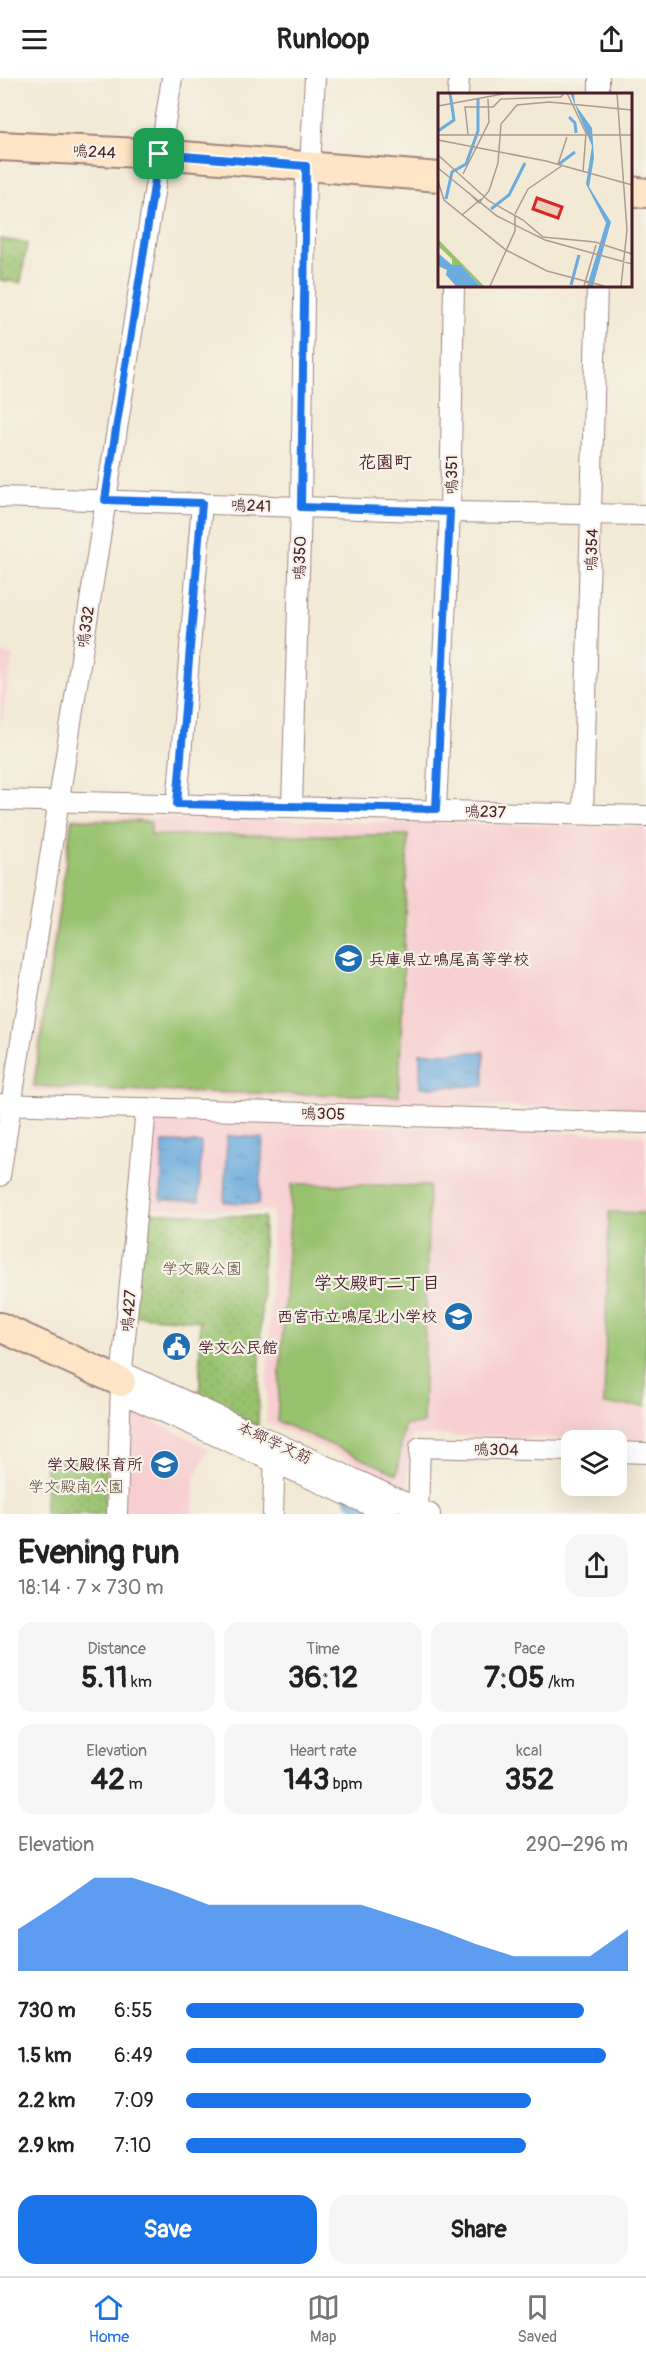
<!DOCTYPE html>
<html lang="en">
<head>
<meta charset="utf-8">
<style>
	:root { --surface:#fff; --page:#f6f6f6; --text:#222; --muted:#767676; --line:#e0e0e0; --accent:#1a73e8 }
	body { margin:0; font-family:Pangolin,"Klee One",sans-serif; background:var(--page); color:var(--text); height:100vh; display:flex; flex-direction:column; font-size:22px; white-space:nowrap }
	* { box-sizing:border-box; margin:0 }
	p { font-size:20px; color:var(--muted) }
	.icon { flex:none; width:33px; height:33px; fill:none; stroke:currentColor; stroke-width:2; stroke-linecap:round; stroke-linejoin:round }
	.map { position:relative; height:1436px; overflow:hidden }
	.details { display:flex; flex-direction:column; background:var(--surface); flex:1 }
	.details>* { flex:none }
	.tools { position:absolute; left:561px; top:1352px; display:grid; gap:12px }
	.tools a { display:grid; place-items:center; width:66px; height:66px; border-radius:12px; background:var(--surface); box-shadow:0 6px 24px #0002; font-size:30px }
	.pin { position:absolute; display:grid; place-items:center; width:51px; height:51px; color:#fff; margin:-26px; border-radius:12px; box-shadow:0 3px 9px #0006 }
	.round { display:grid; place-items:center; flex:none; width:63px; height:63px; border-radius:18px; background:var(--page) }
	.overview { display:flex; align-items:center; justify-content:space-between; height:102px; padding:0 18px }
	h1 { font-size:33px; font-weight:700; line-height:45px }
	.metrics { display:grid; grid-template-columns:repeat(3,1fr); gap:9px; height:102px; padding:6px 18px }
	.metrics div { display:grid; align-content:center; border-radius:15px; background:var(--page); text-align:center }
	.metrics b { font-size:30px; font-weight:700 }
	.metrics small { font-size:16px; font-weight:400 }
	.metrics p { font-size:16px }
	.chart { height:168px; padding:12px 18px }
	.chart p { display:flex; justify-content:space-between }
	.chart svg { width:100%; height:108px; margin-top:6px; fill:var(--accent); opacity:.7 }
	.button { display:flex; gap:12px; margin-top:auto; padding:12px 18px }
	.button a { flex:1; height:69px; border-radius:18px; background:var(--accent); color:#fff; font-size:24px; font-weight:700; line-height:69px; text-align:center }
	.button a+a { background:var(--page); color:var(--text) }
	ul { padding:0 18px; list-style:none; font-size:20px }
	li { display:grid; grid-template-columns:96px 72px 1fr; align-items:center; height:45px }
	li i { height:15px; border-radius:8px; background:var(--accent) }
	header { display:flex; justify-content:space-between; align-items:center; height:78px; padding:0 18px; background:var(--surface); font-size:27px; font-weight:700 }
	.menu { display:flex; justify-content:space-around; align-items:center; height:84px; border-top:2px solid var(--line); background:var(--surface); font-size:16px; color:var(--muted) }
	.menu a { display:grid; justify-items:center; gap:3px }
	.menu .selected { color:var(--accent) }
	.map>svg:first-child { display:block }
	.built { fill:#f7cfd1 }
	.grass { fill:url(#grass-dots); stroke:#71704c; stroke-width:1.5 }
	.garden { fill:#98c26e; stroke:#71704c; stroke-width:1.5 }
	.water { fill:url(#water-ripples); stroke:#5a6584; stroke-width:1.5 }
	.lines { fill:none; stroke-linecap:round; stroke-linejoin:round }
	.river { stroke:#6babde; stroke-width:32 }
	.street-casing { stroke:#9e8480; stroke-width:22 }
	.secondary-casing { stroke:#9e8480; stroke-width:32 }
	.street { stroke:#fff; stroke-width:20 }
	.secondary { stroke:#fde5c5; stroke-width:28 }
	.route-casing { stroke:#fff; stroke-width:12 }
	.route { stroke:#1a73e8; stroke-width:8 }
	.labels { text-anchor:middle; stroke-width:4.5; stroke-linejoin:round; paint-order:stroke }
	.street-label { font-size:16px; fill:#4a1f2b; stroke:#f7f3e8 }
	.poi-label { font-size:16px; font-weight:bold; fill:#4a1f2b; stroke:#f7f3e8; text-anchor:start }
	.park-label { font-size:16px; fill:#61503f; stroke:#f7f3e8 }
	.neighbourhood-label { font-size:18px; font-weight:bold; fill:#4a1f2b; stroke:#f7f3e8 }
	.inset-river { fill:none; stroke:#6babde; stroke-width:3 }
	.inset-road { fill:none; stroke:#af9991; stroke-width:1.5 }
	.view { fill:#d62828; fill-opacity:0.15; stroke:#d62828; stroke-width:3 }
	.inset-edge { fill:none; stroke:#4a1f2b; stroke-width:3 }
</style>
</head>
<body>
<header><svg class="icon" aria-label="menu" viewBox="0 0 24 24"><path d="M4 6h16M4 12h16M4 18h16"/></svg>Runloop<svg class="icon" aria-label="share" viewBox="0 0 24 24"><path d="M12 15V3M7 8l5-5 5 5M5 13v7h14v-7"/></svg></header>
<div class="map">
<svg width="646" height="1436" viewBox="0 0 646 1436">
	<defs>
		<pattern id="grass-dots" width="8" height="8" patternUnits="userSpaceOnUse" patternTransform="scale(1.5)"><rect width="8" height="8" fill="#98c26e"/><path d="M2 2h.1M6 6h.1" fill="none" stroke="#84a65f" stroke-width="1.8" stroke-linecap="round"/></pattern>
		<pattern id="water-ripples" width="26" height="14" patternUnits="userSpaceOnUse" patternTransform="scale(1.5)"><rect width="26" height="14" fill="#6babde"/><path d="M2 4q2-2 4 0t4 0M15 11q2-2 4 0t4 0" fill="none" stroke="#5a8bb4"/></pattern>
	</defs>
	<rect width="100%" height="100%" fill="#f7f3e8"/>
	<filter id="ink" filterUnits="userSpaceOnUse"><feTurbulence type="fractalNoise" baseFrequency=".0167" numOctaves="2"/><feDisplacementMap in="SourceGraphic" scale="12" xChannelSelector="R" yChannelSelector="G"/><feConvolveMatrix kernelMatrix="1 2 1 2 8 2 1 2 1" color-interpolation-filters="sRGB"/></filter>
	<filter id="wash" filterUnits="userSpaceOnUse"><feTurbulence type="fractalNoise" baseFrequency=".008" numOctaves="4" result="noise"/><feDisplacementMap in="SourceGraphic" scale="24" xChannelSelector="R" yChannelSelector="G"/><feGaussianBlur stdDeviation="1.35" result="paint"/><feColorMatrix in="noise" values="0 0 0 0 0 0 0 0 0 0 0 0 0 0 0 0 0 1.4 0 .05"/><feComposite in="paint" operator="in"/></filter>
	<g filter="url(#wash)">
		<rect width="100%" height="100%" fill="#f3ead5"/>
		<g class="built">
			<path d="M0 575 13 577 0 654Z"/>
			<path d="M70 738 646 749V1033L30 1013Z"/>
			<path d="M155 1040 646 1057V1362L411 1357 408 1409 266 1344 273 1133 144 1130Z"/>
			<path d="M139 1337 209 1370 194 1402 193 1436H124L127 1342Z"/>
		</g>
		<g class="grass">
			<path d="M0 161 27 165 21 205 0 202Z"/>
			<path d="M140 1134 264 1139 258 1348 200 1323V1243L128 1237Z"/>
			<path d="M46 1380 106 1381 105 1436H45Z"/>
		</g>
		<g class="garden">
			<path d="M72 741 151 744V757H408L399 1018 147 1013 34 1008Z"/>
			<path d="M292 1106 429 1108 423 1346 404 1347 397 1396 277 1343Z"/>
			<path d="M609 1134 646 1135V1328L604 1327Z"/>
		</g>
		<g class="water">
			<path d="M484 974V1008L420 1009V975Z"/>
			<path d="M227 1058 263 1060 259 1126 224 1124Z"/>
			<path d="M163 1064 201 1065 199 1123 161 1122Z"/>
		</g>
		<g class="lines">
			<path class="river" d="M359 1415 404 1436"/>
		</g>
	</g>
	<g filter="url(#ink)">
		<g class="lines">
			<defs>
				<g id="street">
					<path d="M599 0V16"/>
					<path d="M458 16 459 0"/>
					<path d="M310 88 315 0"/>
					<path d="M0 419 450 434 646 437"/>
					<path d="M0 722 646 738"/>
					<path d="M177 726 202 425"/>
					<path d="M292 728 301 428 306 88"/>
					<path d="M436 731 450 434 454 207"/>
					<path d="M583 736 597 207"/>
					<path d="M0 1026 646 1045"/>
					<path d="M0 1098 172 0"/>
					<path d="M121 1304 131 1298 430 1436"/>
					<path d="M121 1304 128 1318 389 1436"/>
					<path d="M616 1374 646 1375"/>
					<path d="M117 1436 121 1304 146 1030"/>
					<path d="M273 1436 275 1372"/>
					<path d="M418 1436 420 1369 572 1373"/>
				</g>
				<g id="secondary">
					<path d="M0 68 159 76 439 99"/>
					<path d="M630 113 646 115"/>
					<path d="M0 1249 121 1304"/>
				</g>
			</defs>
			<use href="#street" class="street-casing"/>
			<use href="#secondary" class="secondary-casing"/>
			<use href="#street" class="street"/>
			<use href="#secondary" class="secondary"/>
		</g>
	</g>
	<g class="lines" filter="url(#ink)">
		<defs>
			<path id="route" d="M159 76 306 88 301 429 450 434 436 731 177 726 202 425 105 422Z"/>
		</defs>
		<use href="#route" class="route-casing"/>
		<use href="#route" class="route"/>
	</g>
	<defs>
		<symbol id="school-disc" viewBox="-11 -11 22 22"><circle r="9.5" fill="#1f6fb2" stroke="#f7f3e8"/><path d="M0-5L7-2L0 1L-7-2ZM-4 1L0 2.5L4 1V4Q0 6-4 4Z" fill="#fff"/></symbol>
		<symbol id="civic-disc" viewBox="-11 -11 22 22"><circle r="9.5" fill="#1f6fb2" stroke="#f7f3e8"/><path d="M-.6-6.5H3V-4.5H.6V-3L4-1V1h2V6H-6V1h2V-1L-.6-3ZM-1.2 2.5V6h2.4V2.5Z" fill="#fff"/></symbol>
	</defs>
	<g fill-rule="evenodd">
		<use href="#school-disc" x="332" y="864" width="33" height="33"/>
		<use href="#school-disc" x="442" y="1222" width="33" height="33"/>
		<use href="#civic-disc" x="160" y="1252" width="33" height="33"/>
		<use href="#school-disc" x="148" y="1370" width="33" height="33"/>
	</g>
	<g class="labels">
		<g class="street-label">
			<text transform="translate(94 73) rotate(3)" y="6">鳴244</text>
			<text transform="translate(451 397) rotate(-89)" y="6">鳴351</text>
			<text transform="translate(251 427) rotate(2)" y="6">鳴241</text>
			<text transform="translate(591 472) rotate(-88)" y="6">鳴354</text>
			<text transform="translate(299 480) rotate(-88)" y="6">鳴350</text>
			<text transform="translate(85 549) rotate(-81)" y="6">鳴332</text>
			<text transform="translate(485 733) rotate(2)" y="6">鳴237</text>
			<text transform="translate(323 1035) rotate(2)" y="6">鳴305</text>
			<text transform="translate(128 1233) rotate(-85)" y="6">鳴427</text>
			<text transform="translate(275 1364) rotate(25)" y="6">本郷学文筋</text>
			<text transform="translate(496 1371) rotate(1)" y="6">鳴304</text>
		</g>
		<g class="poi-label">
			<text x="369" y="887">兵庫県立鳴尾高等学校</text>
			<text x="437" y="1244" text-anchor="end">西宮市立鳴尾北小学校</text>
			<text x="198" y="1275">学文公民館</text>
			<text x="143" y="1392" text-anchor="end">学文殿保育所</text>
		</g>
		<g class="park-label">
			<text x="202" y="1196">学文殿公園</text>
			<text x="76" y="1414">学文殿南公園</text>
		</g>
		<g class="neighbourhood-label">
			<text x="385" y="390">花園町</text>
			<text x="377" y="1211">学文殿町二丁目</text>
		</g>
	</g>
	<g transform="translate(438 15)">
		<rect width="194" height="194" fill="#f3ead5"/>
		<path d="M0 146 46 193H52H42L23 172H14V166L0 153Z" fill="#98c26e"/>
		<path d="M132 0H136L137 11 154 35 156 65 151 94 173 129 155 193H149L168 130 148 91 154 53ZM0 160 14 172H23L42 193H18L8 182 9 177 0 173Z" fill="#6babde"/>
		<path class="inset-river" d="M131 24 137 30 138 40M0 38 16 27 12 0M121 71 137 59M8 106 14 79 28 71 40 38V6M53 116 71 102 87 70M133 192 141 162"/>
		<path class="inset-road" d="M129 0 148 40 145 79M179 0 189 137 183 193M0 13 70 0M30 41 27 14H55L63 6 123 4 126 0M0 42H194M0 47 108 68 194 92M0 62 51 108 85 127 105 144 157 149 194 161M120 71 129 44M0 75 59 123 107 147 194 171M25 81 51 29 50 6M0 88 6 107 68 157 109 178 166 193M30 99 41 110 51 98 60 70 63 31 79 12 111 9 194 17M77 121 90 96 125 72M24 122 43 106M52 193 77 138V123M146 193 158 152"/>
		<path class="view" d="M99 105 124 114 120 125 95 116Z"/>
		<rect width="194" height="194" class="inset-edge"/>
	</g>
</svg>
<div class="tools">
<a><svg class="icon" aria-label="layers" viewBox="0 0 24 24"><path d="M12 4l9 5-9 5-9-5zM3 14l9 5 9-5"/></svg></a>
</div>
<div class="pin" style="left:159px;top:76px;background:#1e9e55"><svg class="icon" aria-label="arrive" viewBox="0 0 24 24"><path d="M6 21V4h12l-3 4 3 4H6"/></svg></div>
</div>
<section class="details">
<div class="overview"><div><h1>Evening run</h1><p>18:14 · 7 × 730 m</p></div><a class="round"><svg class="icon" aria-label="share" viewBox="0 0 24 24"><path d="M12 15V3M7 8l5-5 5 5M5 13v7h14v-7"/></svg></a></div>
<div class="metrics">
<div><p>Distance</p><b>5.11<small> km</small></b></div>
<div><p>Time</p><b>36:12</b></div>
<div><p>Pace</p><b>7:05<small> /km</small></b></div>
</div>
<div class="metrics">
<div><p>Elevation</p><b>42<small> m</small></b></div>
<div><p>Heart rate</p><b>143<small> bpm</small></b></div>
<div><p>kcal</p><b>352</b></div>
</div>
<div class="chart"><p><span>Elevation</span>290–296 m</p>
<svg viewBox="0 0 160 44" preserveAspectRatio="none"><path d="M0 44V27L10 17L20 6L30 6L40 11L50 17L60 17L70 17L80 17L90 17L100 22L110 27L120 33L130 38L140 38L150 38L160 27V44z"/></svg>
</div>
<ul>
<li><b>730 m</b>6:55<i style="width:90%"></i></li>
<li><b>1.5 km</b>6:49<i style="width:95%"></i></li>
<li><b>2.2 km</b>7:09<i style="width:78%"></i></li>
<li><b>2.9 km</b>7:10<i style="width:77%"></i></li>
</ul>
<div class="button"><a>Save</a><a>Share</a></div>
</section>
<nav class="menu">
<a class="selected"><svg class="icon" aria-label="home" viewBox="0 0 24 24"><path d="M3 11l9-7 9 7M6 9v11h12V9"/></svg>Home</a>
<a><svg class="icon" aria-label="map" viewBox="0 0 24 24"><path d="M3 6l6-2 6 2 6-2v14l-6 2-6-2-6 2zM9 4v14M15 6v14"/></svg>Map</a>
<a><svg class="icon" aria-label="saved" viewBox="0 0 24 24"><path d="M7 4h10v16l-5-4-5 4z"/></svg>Saved</a>
</nav>
</body>
</html>
